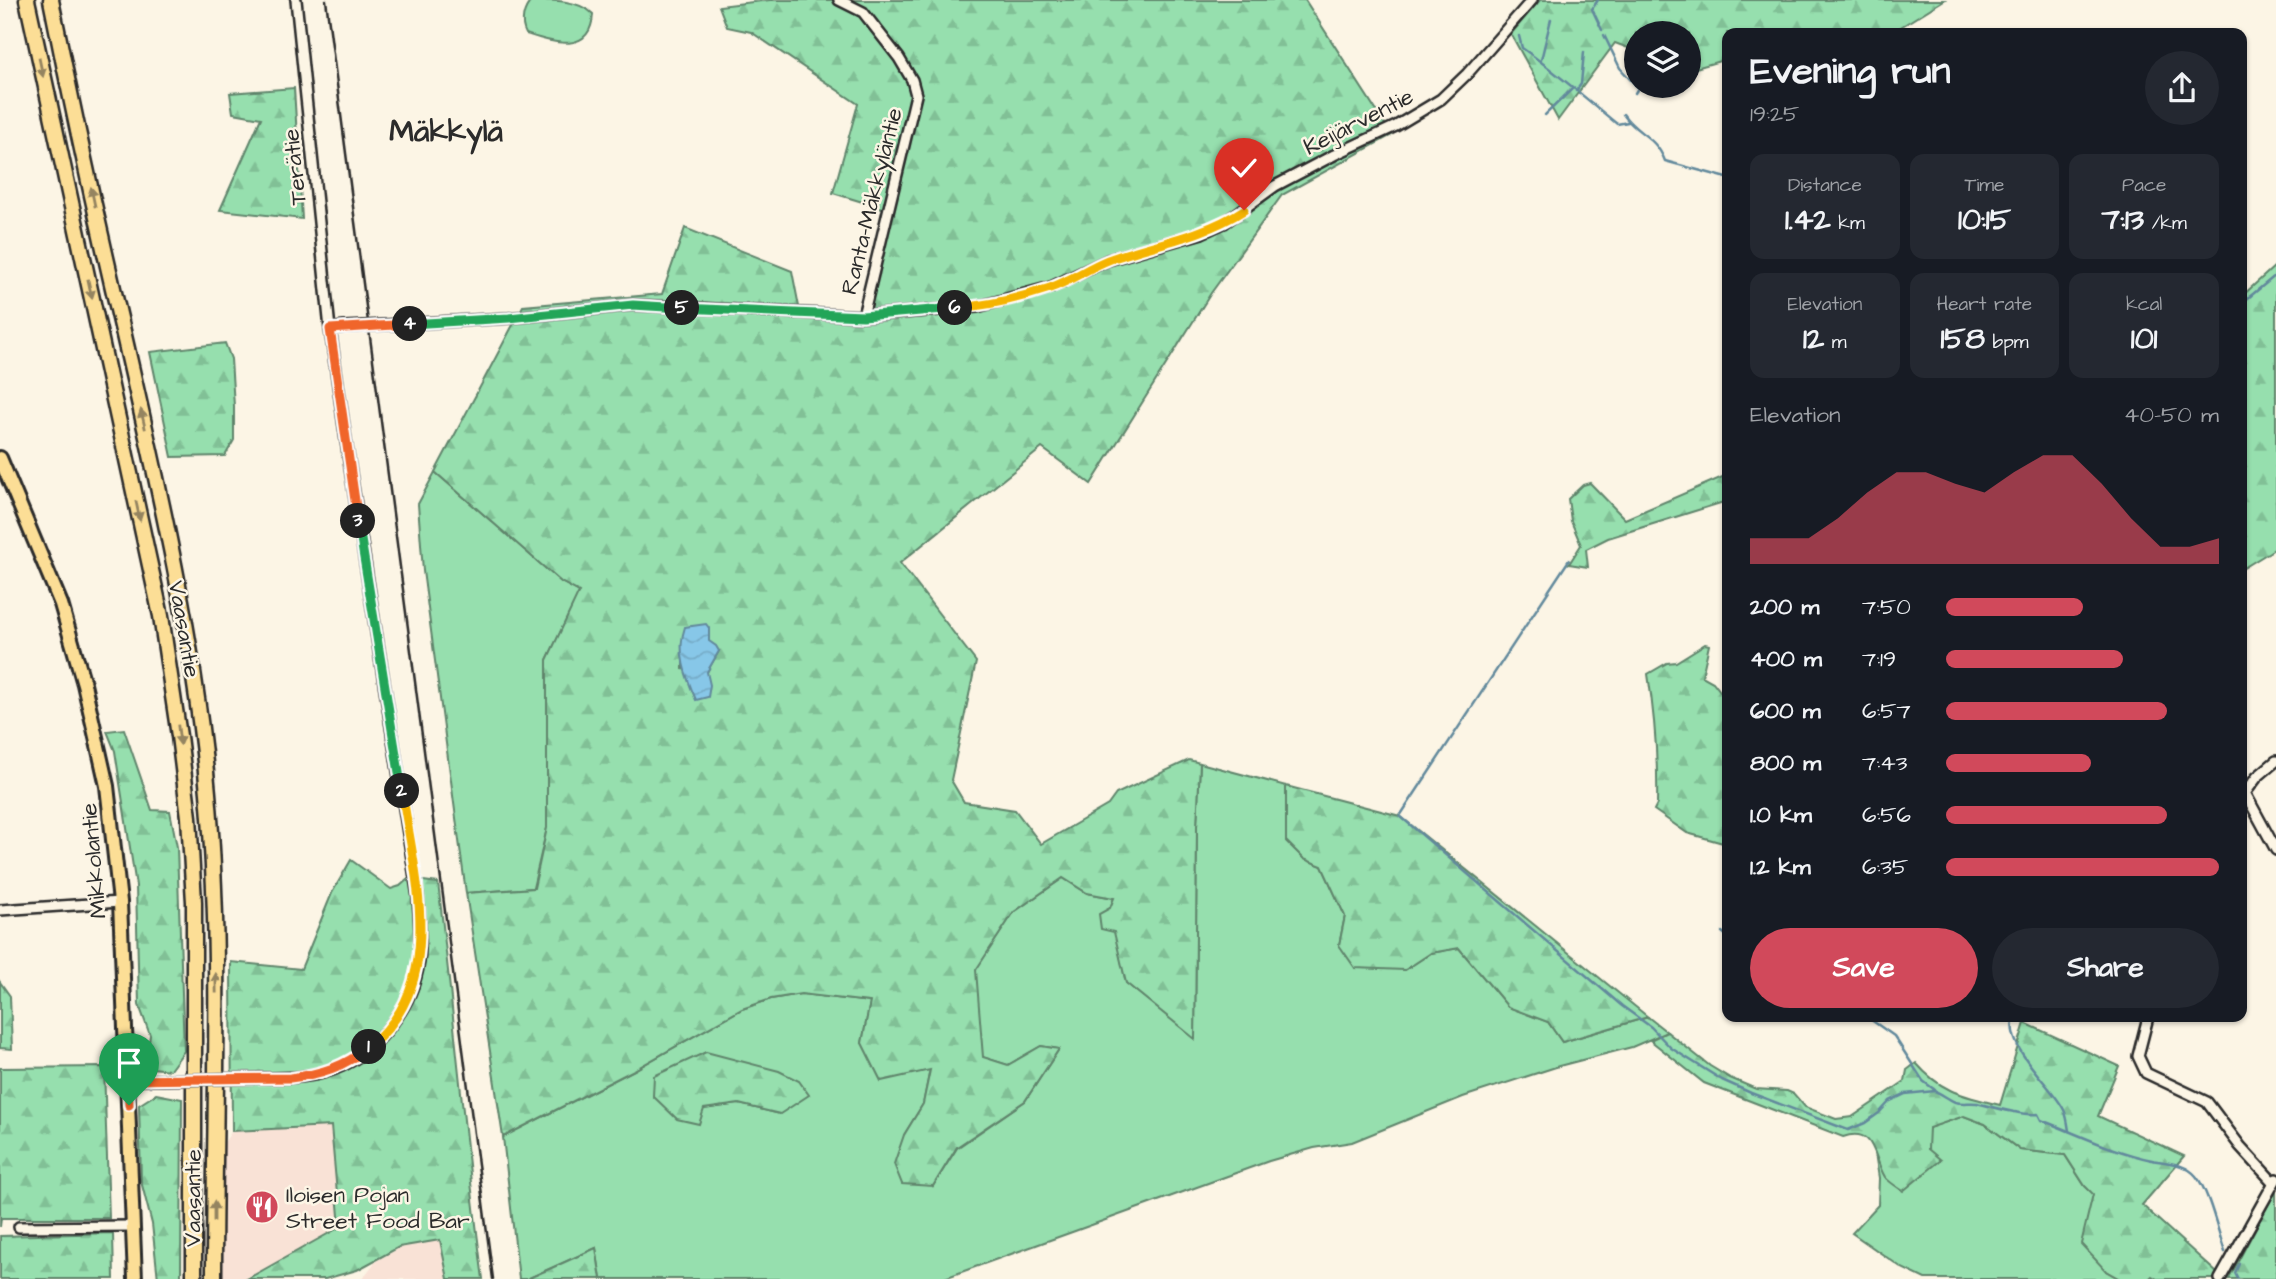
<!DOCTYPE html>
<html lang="en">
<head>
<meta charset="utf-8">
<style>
	:root { --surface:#171b24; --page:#242831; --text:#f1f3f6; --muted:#9ea1a6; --accent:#d1495b }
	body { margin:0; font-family:"Architects Daughter",sans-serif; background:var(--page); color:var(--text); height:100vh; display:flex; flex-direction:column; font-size:26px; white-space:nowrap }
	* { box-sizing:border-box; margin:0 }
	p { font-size:23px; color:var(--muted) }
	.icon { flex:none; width:38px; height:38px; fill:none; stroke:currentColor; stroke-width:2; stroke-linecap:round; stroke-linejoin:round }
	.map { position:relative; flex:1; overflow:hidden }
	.details { position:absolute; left:1722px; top:28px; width:525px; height:994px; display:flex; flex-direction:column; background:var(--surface); border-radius:14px; box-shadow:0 2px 5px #0004 }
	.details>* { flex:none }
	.tools { position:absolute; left:1624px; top:21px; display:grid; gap:14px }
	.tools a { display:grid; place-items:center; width:77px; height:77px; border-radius:50%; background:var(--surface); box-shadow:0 2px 5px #0004; font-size:35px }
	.pin { position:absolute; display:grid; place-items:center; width:60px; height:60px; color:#fff; margin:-72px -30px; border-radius:50% 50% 50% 0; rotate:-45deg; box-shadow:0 0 7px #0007 }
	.pin .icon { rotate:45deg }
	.km { position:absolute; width:35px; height:35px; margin:-18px; border-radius:50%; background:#222; color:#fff; font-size:19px; line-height:35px; text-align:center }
	.round { display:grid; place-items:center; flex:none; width:74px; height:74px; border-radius:37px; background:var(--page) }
	.summary { display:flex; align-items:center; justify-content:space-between; height:119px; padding:0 28px }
	h1 { font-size:38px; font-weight:700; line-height:52px }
	.metrics { display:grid; grid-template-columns:repeat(3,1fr); gap:10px; height:119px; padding:7px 28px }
	.metrics div { display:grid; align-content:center; border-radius:14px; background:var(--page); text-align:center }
	.metrics b { font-size:30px; font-weight:700 }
	.metrics small { font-size:19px; font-weight:400 }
	.metrics p { font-size:19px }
	.chart { height:196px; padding:14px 28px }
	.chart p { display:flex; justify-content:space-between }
	.chart svg { width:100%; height:126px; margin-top:7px; fill:var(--accent); opacity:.7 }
	.cta { display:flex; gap:14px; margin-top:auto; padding:14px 28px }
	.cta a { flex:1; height:80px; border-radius:42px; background:var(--accent); color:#fff; font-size:28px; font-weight:700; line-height:80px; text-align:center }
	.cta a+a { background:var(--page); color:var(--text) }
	ul { padding:0 28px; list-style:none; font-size:23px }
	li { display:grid; grid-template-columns:112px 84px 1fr; align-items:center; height:52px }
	li i { height:18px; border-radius:9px; background:var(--accent) }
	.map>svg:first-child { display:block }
	.built { fill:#f9e2d6 }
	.grass { fill:#96dfae; stroke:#60856c; stroke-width:2; fill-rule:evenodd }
	.forest { fill:url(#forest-firs); stroke:#60856c; stroke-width:2; fill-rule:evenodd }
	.water { fill:url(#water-waves); stroke:#62899c; stroke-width:2 }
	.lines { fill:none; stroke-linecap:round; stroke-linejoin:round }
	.stream { stroke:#62899c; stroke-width:2.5 }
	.minor-casing { stroke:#2b2b2b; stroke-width:14 }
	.major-casing { stroke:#2b2b2b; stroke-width:18 }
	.highway-casing { stroke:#2b2b2b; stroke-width:19 }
	.minor { stroke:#fcf5e5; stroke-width:9 }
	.major { stroke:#fcde96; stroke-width:12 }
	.highway { stroke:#fcde96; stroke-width:14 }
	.rail { stroke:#2b2b2b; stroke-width:2.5 }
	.minor-bridge-casing { stroke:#2b2b2b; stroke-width:14; stroke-linecap:butt }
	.minor-bridge { stroke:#fcf5e5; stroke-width:9 }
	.oneway { fill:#948460 }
	.split-1-casing { stroke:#fff; stroke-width:14 }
	.split-2-casing { stroke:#fff; stroke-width:14 }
	.split-3-casing { stroke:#fff; stroke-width:14 }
	.split-4-casing { stroke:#fff; stroke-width:14 }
	.split-5-casing { stroke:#fff; stroke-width:14 }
	.split-6-casing { stroke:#fff; stroke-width:14 }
	.split-7-casing { stroke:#fff; stroke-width:14 }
	.split-1 { stroke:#f0652b; stroke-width:9 }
	.split-2 { stroke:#f5b400; stroke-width:9 }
	.split-3 { stroke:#22a559; stroke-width:9 }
	.split-4 { stroke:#f0652b; stroke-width:9 }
	.split-5 { stroke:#22a559; stroke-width:9 }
	.split-6 { stroke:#22a559; stroke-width:9 }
	.split-7 { stroke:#f5b400; stroke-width:9 }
	.labels { text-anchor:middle; stroke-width:5; stroke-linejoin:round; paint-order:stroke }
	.street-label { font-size:23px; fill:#2b2b2b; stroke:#fcf5e5 }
	.poi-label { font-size:23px; fill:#2b2b2b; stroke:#fcf5e5; text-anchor:start }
	.district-label { font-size:30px; font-weight:bold; fill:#2b2b2b; stroke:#fcf5e5 }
</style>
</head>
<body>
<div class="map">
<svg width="2276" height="1279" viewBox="0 0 2276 1279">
	<defs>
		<pattern id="forest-firs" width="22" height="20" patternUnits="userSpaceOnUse" patternTransform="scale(1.75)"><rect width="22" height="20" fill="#96dfae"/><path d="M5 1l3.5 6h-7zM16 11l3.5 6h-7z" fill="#81c096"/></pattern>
		<pattern id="water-waves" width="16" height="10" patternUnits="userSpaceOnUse" patternTransform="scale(1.75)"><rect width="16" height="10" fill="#87c7e8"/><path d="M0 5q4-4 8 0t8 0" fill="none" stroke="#75abc7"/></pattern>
	</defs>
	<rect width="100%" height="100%" fill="#fcf5e5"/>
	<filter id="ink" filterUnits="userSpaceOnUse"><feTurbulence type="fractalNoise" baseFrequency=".0143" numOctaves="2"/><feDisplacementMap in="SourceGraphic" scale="14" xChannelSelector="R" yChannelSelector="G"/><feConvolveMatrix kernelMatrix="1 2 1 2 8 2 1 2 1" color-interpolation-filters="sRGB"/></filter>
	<g filter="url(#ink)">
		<g class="built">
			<path d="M331 1126 340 1227 247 1279H221V1147L232 1131Z"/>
			<path d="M440 1240 448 1279H362L376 1261 399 1248Z"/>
		</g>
		<g class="grass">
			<path d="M532 0C552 0 579 0 593 14 591 56 551 42 526 34 520 23 523 9 532 0Z"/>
			<path d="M435 472 561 582 580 592 547 660V828L533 888 466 893 423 571 418 504Z"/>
			<path d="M1200 763 1286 786V841L1304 859 1322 866 1345 916 1339 945 1405 970 1431 953 1459 948 1508 1007 1548 1022 1562 1042 1648 1017 1667 1032 1632 1047 1559 1066 1463 1097 1352 1142 1314 1148 1269 1161 942 1279H601L596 1248 527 1279H519L503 1137 634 1070 742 1009 771 999 801 994 870 1002 862 1043 930 1069 923 1104 904 1135 933 1186 957 1148 1025 1101 1059 1049 1041 1046 1008 1065 982 1057 975 970 1014 912 1063 878 1087 893 1114 898 1110 908 1126 983 1195 1038 1197 826ZM706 1052 780 1114 739 1104 704 1109 690 1061Z"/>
			<path d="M1964 1116 1985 1124 2020 1150 2065 1155 2085 1186 2093 1193 2106 1271 2120 1279H1925L1902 1268 1852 1233 1878 1205 1879 1178 1875 1153 1886 1178 1928 1149V1128Z"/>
		</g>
		<g class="forest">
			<path d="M770 0H1305L1392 135 1282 195 1211 293 1091 484 1042 448 900 563 976 662 951 780 964 802 1015 810 1041 844 1108 805 1116 794 1189 760 1200 763 1197 826 1195 1039 1126 983 1114 932 1101 929 1099 914 1110 908 1114 898 1087 893 1063 878 1014 912 976 970 983 1057 1008 1065 1041 1046 1059 1049 1025 1101 957 1147 933 1186 902 1184 894 1164 904 1135 923 1104 930 1070 881 1081 862 1043 870 1002 801 994 771 999 742 1009 634 1070 503 1137 466 893 534 888 547 828V660L579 592 561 582 435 472 523 306 662 294 685 228 792 271 801 317 865 320 892 211 833 193 858 104 751 32 727 27 719 6ZM719 651 707 672 683 669V654Z"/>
			<path d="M1540 0H1944L1891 33H1727V59L1689 70V33H1636V51L1615 43 1558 120 1511 34Z"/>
			<path d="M294 88 302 219 220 210 261 118 233 113 230 93Z"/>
			<path d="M2276 265V548L2242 569V296Z"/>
			<path d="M225 343 231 359 234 406V440L225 456 172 457 150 352Z"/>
			<path d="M1727 475V501L1608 538 1586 549 1588 567 1569 564 1581 545 1571 521 1568 499 1583 485 1590 483 1625 519Z"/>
			<path d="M1705 644 1709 645 1702 676 1713 682 1727 700V834L1723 843 1687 833 1654 810 1657 804C1658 760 1655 718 1648 674L1667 663 1676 662Z"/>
			<path d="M124 729 152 810 170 811 177 847 184 1051 170 1070 152 1068 146 1063 150 1035 139 1005 136 886 115 751 107 731Z"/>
			<path d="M1286 786 1400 816 1648 1017 1562 1042 1548 1022 1508 1007 1459 948 1431 953 1405 970 1355 968 1339 945 1345 916 1322 866 1304 859 1286 841Z"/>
			<path d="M351 860 391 889 400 886 408 879 438 883C454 1015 465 1147 483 1279H448L440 1240 399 1247 357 1270 325 1279H247L340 1227 331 1126 232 1131 231 962 301 969 332 893Z"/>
			<path d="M0 982 10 996 12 1049 0 1048Z"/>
			<path d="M2025 1023 2119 1066 2098 1116 2184 1156 2142 1205 2217 1273 2214 1279H2157L2152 1276 2149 1279H2120L2106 1271 2081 1244 2093 1194 2085 1186 2065 1155 2020 1150 1985 1124 1964 1116 1929 1128 1928 1149 1941 1160 1903 1191C1897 1187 1889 1182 1885 1177 1873 1158 1876 1126 1843 1137L1704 1083 1650 1040 1667 1032 1710 1066 1730 1078 1756 1089 1787 1091 1794 1094 1805 1107 1836 1119 1852 1117 1905 1081 1907 1070 1916 1063C1942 1093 1964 1096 2000 1105Z"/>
			<path d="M706 1052 779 1071 799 1081 809 1095 780 1114 739 1104 704 1109 699 1124 677 1119 653 1096 654 1076Z"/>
			<path d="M104 1067 109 1218H1L0 1227V1068Z"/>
			<path d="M156 1094 182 1099 181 1279H158L152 1224 141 1181 139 1105Z"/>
			<path d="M2276 1190V1279H2228L2234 1269Z"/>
			<path d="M113 1233 114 1279H0V1236Z"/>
			<path d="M596 1248 601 1279H527Z"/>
		</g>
		<path class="water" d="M706 624 709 628V641L716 646 719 651 707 672 710 685 708 697 696 700C686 677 676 652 685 627Z"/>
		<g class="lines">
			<g class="stream">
				<path d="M1598 0 1592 9 1602 30"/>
				<path d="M1604 35 1620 68 1638 88 1635 93"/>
				<path d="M1519 36 1522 48C1555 71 1585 98 1617 124L1628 122"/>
				<path d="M1541 60 1551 19"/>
				<path d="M1576 91 1581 84 1584 52"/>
				<path d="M1623 114C1637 135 1655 135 1665 161L1727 178"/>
				<path d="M1545 115 1573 88"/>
				<path d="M2242 303 2276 275"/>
				<path d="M1569 560 1400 816 1622 1006 1651 1027 1671 1048 1722 1080 1751 1093 1848 1130 1865 1123 1879 1113 1890 1101 1905 1094 1935 1091C1942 1094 1948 1099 1955 1102 1963 1104 1970 1102 1977 1103 1992 1107 2023 1116 2038 1114L2041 1120C2078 1134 2113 1152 2152 1160 2167 1163 2185 1163 2196 1176 2209 1191 2218 1232 2225 1252"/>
				<path d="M1722 932 1727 936"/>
				<path d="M1867 1017 1894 1036 1923 1081 1935 1090"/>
				<path d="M2014 1017C2003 1047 2052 1085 2064 1110 2067 1116 2068 1124 2069 1131"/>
				<path d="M2238 1279 2235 1273 2239 1264"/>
			</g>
			<defs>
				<g id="minor">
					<path d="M296 0 330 329"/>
					<path d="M839 0 863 12 899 58 912 80 916 95 863 316"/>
					<path d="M404 324 509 318 633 305 863 316 977 307 1051 287 1108 260 1202 233 1224 223 1275 186 1334 155 1396 126 1441 99 1467 74 1532 0"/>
					<path d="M2276 761 2257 777 2245 793 2276 850"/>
					<path d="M0 910 120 902"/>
					<path d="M2148 1017 2138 1056 2146 1073 2207 1102 2240 1146 2273 1182"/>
					<path d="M262 1078C284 1078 306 1078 326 1072 373 1058 412 1010 419 962 422 940 419 918 418 897L349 461 330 329 344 327"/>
					<path d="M128 1080H162"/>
					<path d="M19 1227 133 1226"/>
					<path d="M2220 1279 2276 1179"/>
				</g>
				<path id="major" d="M0 458 61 604 84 684 107 786 120 902 135 1279"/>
				<g id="highway">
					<path d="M27 0 161 616 179 736 189 817 194 902V1279"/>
					<path d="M51 0C73 111 97 221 123 331 156 476 191 623 206 772 223 940 214 1110 214 1279"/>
				</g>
			</defs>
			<use href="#minor" class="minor-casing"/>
			<use href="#major" class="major-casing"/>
			<use href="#highway" class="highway-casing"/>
			<use href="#minor" class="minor"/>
			<use href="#major" class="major"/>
			<use href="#highway" class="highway"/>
			<path class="rail" d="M326 0 493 1279"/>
			<defs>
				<g id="minor-bridge">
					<path d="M344 327 404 324"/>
					<path d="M162 1080 262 1078"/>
				</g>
			</defs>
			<use href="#minor-bridge" class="minor-bridge-casing"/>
			<use href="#minor-bridge" class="minor-bridge"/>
		</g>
		<defs><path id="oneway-solid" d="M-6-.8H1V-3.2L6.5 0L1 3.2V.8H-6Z" transform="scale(1.75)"/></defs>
		<g class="oneway">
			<use href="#oneway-solid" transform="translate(41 67) rotate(78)"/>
			<use href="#oneway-solid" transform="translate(93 197) rotate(-102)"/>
			<use href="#oneway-solid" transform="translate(90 289) rotate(78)"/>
			<use href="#oneway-solid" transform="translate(143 419) rotate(-103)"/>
			<use href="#oneway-solid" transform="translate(138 511) rotate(78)"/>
			<use href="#oneway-solid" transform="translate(179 735) rotate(83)"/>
			<use href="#oneway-solid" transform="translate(216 983) rotate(-91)"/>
			<use href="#oneway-solid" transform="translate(214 1211) rotate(-90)"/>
		</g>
	</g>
	<g class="lines" filter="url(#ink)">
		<defs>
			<path id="split-1" d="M129 1105 128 1080 290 1078C321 1074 344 1067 369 1047"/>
			<path id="split-2" d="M369 1047C448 983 415 878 402 791"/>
			<path id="split-3" d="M358 521 402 791"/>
			<path id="split-4" d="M358 521 330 329 410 324"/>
			<path id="split-5" d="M410 324 509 318 633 305 682 308"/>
			<path id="split-6" d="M682 308 863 316 955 308"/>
			<path id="split-7" d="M955 308C987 306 1020 298 1050 288 1070 281 1088 268 1108 260 1155 243 1200 238 1244 210"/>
		</defs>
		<use href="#split-1" class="split-1-casing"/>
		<use href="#split-2" class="split-2-casing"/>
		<use href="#split-3" class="split-3-casing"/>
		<use href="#split-4" class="split-4-casing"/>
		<use href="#split-5" class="split-5-casing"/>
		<use href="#split-6" class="split-6-casing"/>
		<use href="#split-7" class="split-7-casing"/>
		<use href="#split-1" class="split-1"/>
		<use href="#split-2" class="split-2"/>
		<use href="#split-3" class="split-3"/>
		<use href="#split-4" class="split-4"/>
		<use href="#split-5" class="split-5"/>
		<use href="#split-6" class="split-6"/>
		<use href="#split-7" class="split-7"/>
	</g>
	<defs>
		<symbol id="restaurant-disc" viewBox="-11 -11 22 22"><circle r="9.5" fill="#d1495b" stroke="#fcf5e5"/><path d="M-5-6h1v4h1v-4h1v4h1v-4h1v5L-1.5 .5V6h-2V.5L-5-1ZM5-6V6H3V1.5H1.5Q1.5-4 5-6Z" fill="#fff"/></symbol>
	</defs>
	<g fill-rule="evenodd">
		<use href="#restaurant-disc" x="243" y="1188" width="38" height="38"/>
	</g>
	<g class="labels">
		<g class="street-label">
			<text transform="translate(1358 121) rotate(-27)" y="8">Keijärventie</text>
			<text transform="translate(294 167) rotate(-96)" y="8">Terätie</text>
			<text transform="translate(871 201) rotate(-76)" y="8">Ranta-Mäkkyläntie</text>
			<text transform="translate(185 629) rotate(80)" y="8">Vaasantie</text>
			<text transform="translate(93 861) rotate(-95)" y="8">Mikkolantie</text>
			<text transform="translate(192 1198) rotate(-90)" y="8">Vaasantie</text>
		</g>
		<g class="poi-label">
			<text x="286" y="1202">Iloisen Pojan<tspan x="286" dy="26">Street Food Bar</tspan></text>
		</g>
		<g class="district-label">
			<text x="446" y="141">Mäkkylä</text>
		</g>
	</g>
</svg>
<div class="tools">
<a><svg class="icon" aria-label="layers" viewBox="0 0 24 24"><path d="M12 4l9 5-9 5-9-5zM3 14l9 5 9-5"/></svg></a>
</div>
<div class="pin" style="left:129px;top:1105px;background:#1e9e55"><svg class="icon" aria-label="arrive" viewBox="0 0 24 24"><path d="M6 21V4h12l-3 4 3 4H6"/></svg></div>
<div class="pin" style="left:1244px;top:210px;background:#d93025"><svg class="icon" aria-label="check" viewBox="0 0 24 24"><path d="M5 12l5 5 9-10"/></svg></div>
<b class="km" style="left:369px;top:1047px">1</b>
<b class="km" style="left:402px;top:791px">2</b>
<b class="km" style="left:358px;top:521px">3</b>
<b class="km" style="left:410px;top:324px">4</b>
<b class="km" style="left:682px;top:308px">5</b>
<b class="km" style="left:955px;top:308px">6</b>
<section class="details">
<div class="summary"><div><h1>Evening run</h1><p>19:25</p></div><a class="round"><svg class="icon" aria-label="share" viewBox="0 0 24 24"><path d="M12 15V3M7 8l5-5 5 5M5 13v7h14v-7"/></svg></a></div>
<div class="metrics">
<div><p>Distance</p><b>1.42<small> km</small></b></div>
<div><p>Time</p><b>10:15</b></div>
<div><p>Pace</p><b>7:13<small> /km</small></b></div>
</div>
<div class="metrics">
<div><p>Elevation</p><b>12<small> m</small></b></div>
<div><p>Heart rate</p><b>158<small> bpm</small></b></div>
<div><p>kcal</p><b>101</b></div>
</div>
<div class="chart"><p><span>Elevation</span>40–50 m</p>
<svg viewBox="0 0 160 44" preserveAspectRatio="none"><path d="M0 44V35L10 35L20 35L30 28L40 19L50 12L60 12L70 16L80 19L90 12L100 6L110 6L120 16L130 28L140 38L150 38L160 35V44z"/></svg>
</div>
<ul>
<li><b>200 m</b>7:50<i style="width:50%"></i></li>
<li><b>400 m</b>7:19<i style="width:65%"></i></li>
<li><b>600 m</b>6:57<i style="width:81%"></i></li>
<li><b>800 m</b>7:43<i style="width:53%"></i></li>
<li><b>1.0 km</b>6:56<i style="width:81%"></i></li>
<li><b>1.2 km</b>6:35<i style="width:100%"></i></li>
</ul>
<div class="cta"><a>Save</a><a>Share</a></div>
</section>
</div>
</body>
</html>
